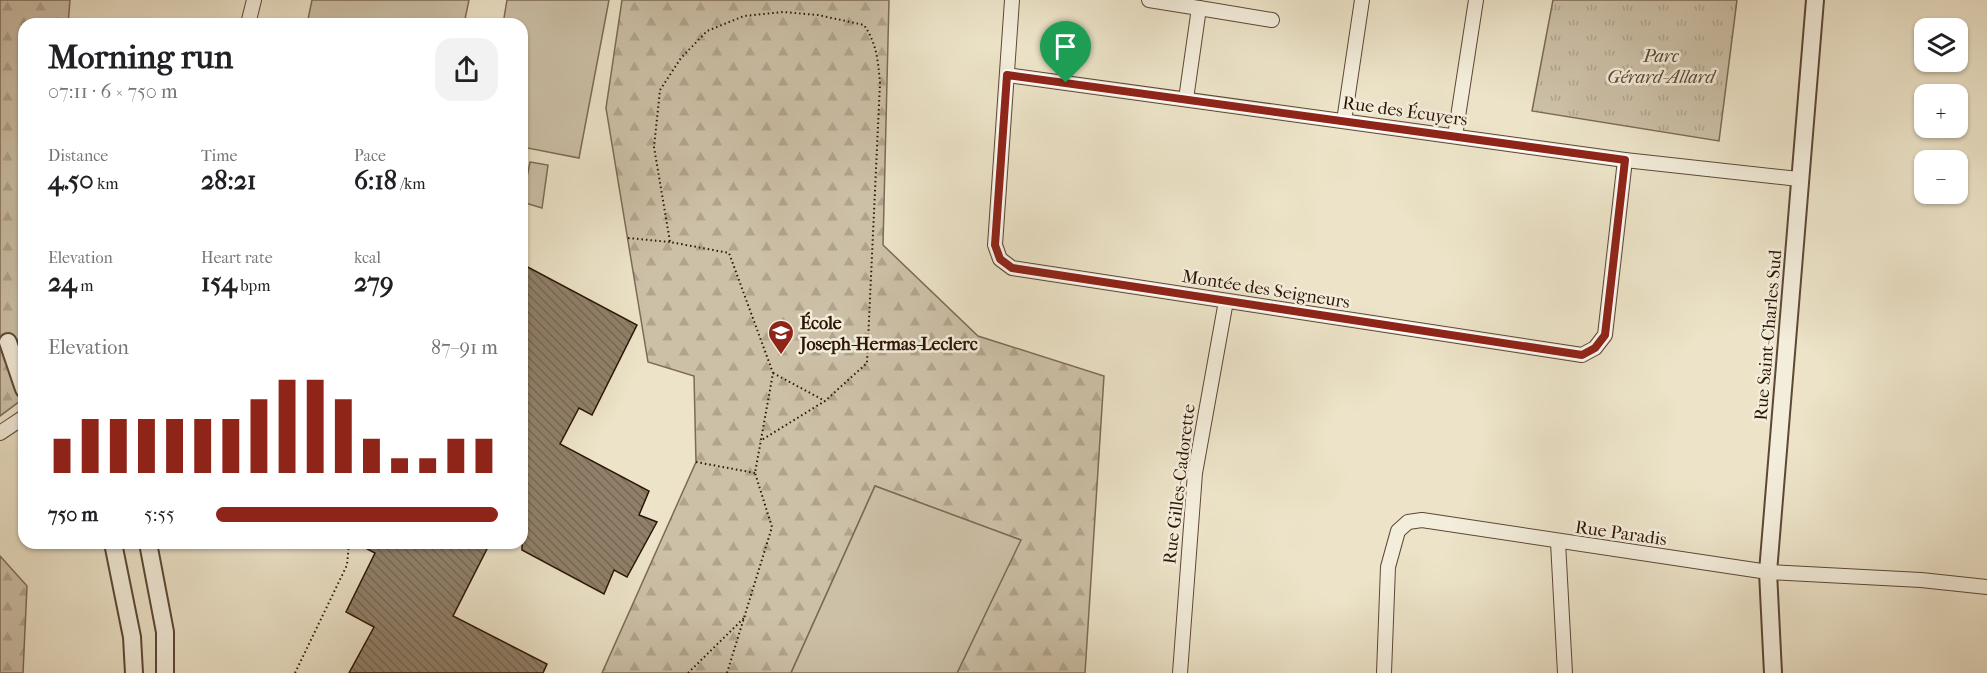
<!DOCTYPE html>
<html lang="en">
<head>
<meta charset="utf-8">
<style>
	:root { --surface:#fff; --page:#f2f2f2; --text:#202124; --muted:#757577; --accent:#8f2418 }
	body { margin:0; font-family:"IM FELL French Canon",serif; background:var(--page); color:var(--text); height:100vh; display:flex; flex-direction:column; font-size:22px; white-space:nowrap }
	* { box-sizing:border-box; margin:0 }
	p { font-size:20px; color:var(--muted) }
	.icon { flex:none; width:33px; height:33px; fill:none; stroke:currentColor; stroke-width:2; stroke-linecap:round; stroke-linejoin:round }
	.map { position:relative; flex:1; overflow:hidden }
	.drawer { position:absolute; left:18px; top:18px; width:510px; height:531px; display:flex; flex-direction:column; background:var(--surface); border-radius:18px; box-shadow:0 2px 4px #0004 }
	.drawer>* { flex:none }
	.fabs { position:absolute; left:1914px; top:18px; display:grid; gap:12px }
	.fabs a { display:grid; place-items:center; width:54px; height:54px; border-radius:12px; background:var(--surface); box-shadow:0 2px 4px #0004; font-size:30px }
	.pin { position:absolute; display:grid; place-items:center; width:51px; height:51px; color:#fff; margin:-62px -26px; border-radius:50% 50% 50% 0; rotate:-45deg; box-shadow:0 0 6px #0007 }
	.pin .icon { rotate:45deg }
	.round { display:grid; place-items:center; flex:none; width:63px; height:63px; border-radius:18px; background:var(--page) }
	.head { display:flex; align-items:center; justify-content:space-between; height:102px; padding:0 30px }
	h1 { font-size:33px; font-weight:700; line-height:45px }
	.metrics { display:grid; grid-template-columns:repeat(3,1fr); gap:9px; height:102px; padding:6px 30px }
	.metrics div { display:grid; align-content:center }
	.metrics b { font-size:26px; font-weight:700 }
	.metrics small { font-size:16px; font-weight:400 }
	.metrics p { font-size:16px }
	.chart { height:168px; padding:12px 30px }
	.chart p { display:flex; justify-content:space-between }
	.chart svg { width:100%; height:108px; margin-top:6px; stroke:var(--accent); stroke-width:6 }
	ul { padding:0 30px; list-style:none; font-size:20px }
	li { display:grid; grid-template-columns:96px 72px 1fr; align-items:center; height:45px }
	li i { height:15px; border-radius:8px; background:var(--accent) }
	.map>svg:first-child { display:block }
	.forest { fill:url(#forest-firs); stroke:#7c6a56; stroke-width:1.5 }
	.park { fill:url(#park-tufts); stroke:#7c6a56; stroke-width:1.5 }
	.pitch { fill:#ccc0a7; stroke:#7c6a56; stroke-width:1.5 }
	.building { fill:url(#building-back-hatch); stroke:#2d1504; stroke-width:1.5 }
	.lines { fill:none; stroke-linecap:round; stroke-linejoin:round }
	.minor-casing { stroke:#5d4835; stroke-width:16 }
	.tertiary-casing { stroke:#5d4835; stroke-width:20 }
	.path { stroke:#2d1504; stroke-width:2; stroke-dasharray:1.5 3; stroke-linecap:butt }
	.minor { stroke:#f3eddb; stroke-width:14 }
	.tertiary { stroke:#f3eddb; stroke-width:16 }
	.route-casing { stroke:#fff; stroke-width:12 }
	.route { stroke:#8f2418; stroke-width:8 }
	.labels { text-anchor:middle; stroke-width:5; stroke-linejoin:round; paint-order:stroke }
	.park-label { font-size:18px; font-style:italic; fill:#5d4835; stroke:#f3eddb }
	.street-label { font-size:18px; fill:#2d1504; stroke:#f3eddb }
	.poi-label { font-size:18px; font-weight:bold; fill:#2d1504; stroke:#f3eddb; text-anchor:start }
</style>
</head>
<body>
<div class="map">
<svg width="1987" height="673" viewBox="0 0 1987 673">
	<defs>
		<pattern id="forest-firs" width="22" height="20" patternUnits="userSpaceOnUse" patternTransform="scale(1.5)"><rect width="22" height="20" fill="#ccc0a7"/><path d="M5 1l3.5 6h-7zM16 11l3.5 6h-7z" fill="#b0a48e"/></pattern>
		<pattern id="park-tufts" width="24" height="20" patternUnits="userSpaceOnUse" patternTransform="scale(1.5)"><rect width="24" height="20" fill="#ccc0a7"/><path d="M3 7l-1-3M5 7V3M7 7l1-3M15 17l-1-3M17 17v-4M19 17l1-3" fill="none" stroke="#b0a48e"/></pattern>
		<pattern id="building-back-hatch" width="6" height="6" patternUnits="userSpaceOnUse" patternTransform="scale(1.5)"><rect width="6" height="6" fill="#90806a"/><path d="M-1 5l2 2M0 0l6 6M5-1l2 2" fill="none" stroke="#766855"/></pattern>
	</defs>
	<rect width="100%" height="100%" fill="#ece3c8"/>
	<filter id="stains"><feTurbulence type="fractalNoise" baseFrequency=".00333" numOctaves="4"/><feColorMatrix values="0 0 0 0 .2 0 0 0 0 .09 0 0 0 0 .02 0 0 0 .5 -.17"/></filter>
	<radialGradient id="worn" r=".72"><stop offset=".6" stop-color="#630" stop-opacity="0"/><stop offset="1" stop-color="#630" stop-opacity=".3"/></radialGradient>
	<g class="forest">
		<path d="M0 0H70L68 24H24V398L0 416Z"/>
		<path d="M622 0H889L883 245 978 336 1104 376 1085 673H957L1020 540 875 486 791 673H602L696 462 694 376 648 362 606 108Z"/>
		<path d="M0 556 27 586 23 673H0Z"/>
	</g>
	<path class="park" d="M1553 0H1737L1719 141 1532 111Z"/>
	<g class="pitch">
		<path d="M312 0H469L464 24H307Z"/>
		<path d="M507 0H609L579 158 522 147V24H503Z"/>
		<path d="M530 162 548 165 542 208 522 202Z"/>
		<path d="M875 486 1021 540 957 673H791Z"/>
	</g>
	<g class="building">
		<path d="M522 264 637 325 592 415 579 408 560 444 649 491 639 515 657 522 627 577 614 570 604 594 522 550Z"/>
		<path d="M356 543H490L453 616 547 664 543 673H349L374 627 346 612 375 553Z"/>
	</g>
	<g class="lines">
		<defs>
			<g id="minor">
				<path d="M1012 0 995 245 1000 259 1012 268 1582 355 1595 348 1605 335 1625 160"/>
				<path d="M1149 0 1199 8 1186 99"/>
				<path d="M1199 8 1272 20"/>
				<path d="M248 24 254 0"/>
				<path d="M1007 75 1625 160 1799 179"/>
				<path d="M1344 121 1362 0"/>
				<path d="M1455 136 1476 0"/>
				<path d="M0 433 24 417"/>
				<path d="M1558 542 1565 673"/>
				<path d="M1180 673 1195 473 1226 301"/>
				<path d="M1384 673 1388 567 1398 531 1408 522 1422 520 1768 572 1921 580 1987 587"/>
			</g>
			<g id="tertiary">
				<path d="M8 342 24 389"/>
				<path d="M113 543 132 637 134 673"/>
				<path d="M148 543 165 632V673"/>
				<path d="M1773 673 1768 572 1815 0"/>
			</g>
		</defs>
		<use href="#minor" class="minor-casing"/>
		<use href="#tertiary" class="tertiary-casing"/>
		<g class="path">
			<path d="M628 238 670 242"/>
			<path d="M773 373 825 401"/>
			<path d="M696 462 755 473"/>
			<path d="M295 673 347 565 349 543"/>
			<path d="M688 673 746 616"/>
			<path d="M727 673 772 527 755 473 773 373 729 253 670 242 654 147 660 90 681 58 707 31 744 16 783 12 818 15 864 25C877 44 878 61 880 83L867 363 825 401 760 441"/>
		</g>
		<use href="#minor" class="minor"/>
		<use href="#tertiary" class="tertiary"/>
	</g>
	<g class="lines">
		<defs>
			<path id="route" d="M1007 75 1625 160 1605 335 1595 348 1582 355 1012 268 1000 259 995 245Z"/>
		</defs>
		<use href="#route" class="route-casing"/>
		<use href="#route" class="route"/>
	</g>
	<defs>
		<symbol id="school-pin" viewBox="-11 -11 22 30"><path d="M0 17L-7.5 6A9.5 9.5 0 1 1 7.5 6Z" fill="#8f2418" stroke="#f3eddb"/><path d="M0-5L7-2L0 1L-7-2ZM-4 1L0 2.5L4 1V4Q0 6-4 4Z" fill="#fff"/></symbol>
	</defs>
	<g fill-rule="evenodd">
		<use href="#school-pin" x="766" y="318" width="30" height="40"/>
	</g>
	<g class="labels">
		<g class="park-label">
			<text x="1661" y="62">Parc<tspan x="1661" dy="21">Gérard-Allard</tspan></text>
		</g>
		<g class="street-label">
			<text transform="translate(1405 111) rotate(8)" y="6">Rue des Écuyers</text>
			<text transform="translate(1266 289) rotate(9)" y="6">Montée des Seigneurs</text>
			<text transform="translate(1768 335) rotate(-85)" y="6">Rue Saint-Charles Sud</text>
			<text transform="translate(1179 484) rotate(-83)" y="6">Rue Gilles-Cadorette</text>
			<text transform="translate(1621 533) rotate(8)" y="6">Rue Paradis</text>
		</g>
		<g class="poi-label">
			<text x="800" y="329">École<tspan x="800" dy="21">Joseph-Hermas-Leclerc</tspan></text>
		</g>
	</g>
	<rect width="100%" height="100%" filter="url(#stains)"/>
	<rect width="100%" height="100%" fill="url(#worn)"/>
</svg>
<div class="fabs">
<a><svg class="icon" aria-label="layers" viewBox="0 0 24 24"><path d="M12 4l9 5-9 5-9-5zM3 14l9 5 9-5"/></svg></a>
<a>+</a>
<a>−</a>
</div>
<div class="pin" style="left:1066px;top:83px;background:#1e9e55"><svg class="icon" aria-label="arrive" viewBox="0 0 24 24"><path d="M6 21V4h12l-3 4 3 4H6"/></svg></div>
<section class="drawer">
<div class="head"><div><h1>Morning run</h1><p>07:11 · 6 × 750 m</p></div><a class="round"><svg class="icon" aria-label="share" viewBox="0 0 24 24"><path d="M12 15V3M7 8l5-5 5 5M5 13v7h14v-7"/></svg></a></div>
<div class="metrics">
<div><p>Distance</p><b>4.50<small> km</small></b></div>
<div><p>Time</p><b>28:21</b></div>
<div><p>Pace</p><b>6:18<small> /km</small></b></div>
</div>
<div class="metrics">
<div><p>Elevation</p><b>24<small> m</small></b></div>
<div><p>Heart rate</p><b>154<small> bpm</small></b></div>
<div><p>kcal</p><b>279</b></div>
</div>
<div class="chart"><p><span>Elevation</span>87–91 m</p>
<svg viewBox="0 0 160 44" preserveAspectRatio="none"><path d="M5 44V30M15 44V22M25 44V22M35 44V22M45 44V22M55 44V22M65 44V22M75 44V14M85 44V6M95 44V6M105 44V14M115 44V30M125 44V38M135 44V38M145 44V30M155 44V30"/></svg>
</div>
<ul>
<li><b>750 m</b>5:55<i style="width:100%"></i></li>
</ul>
</section>
</div>
</body>
</html>
